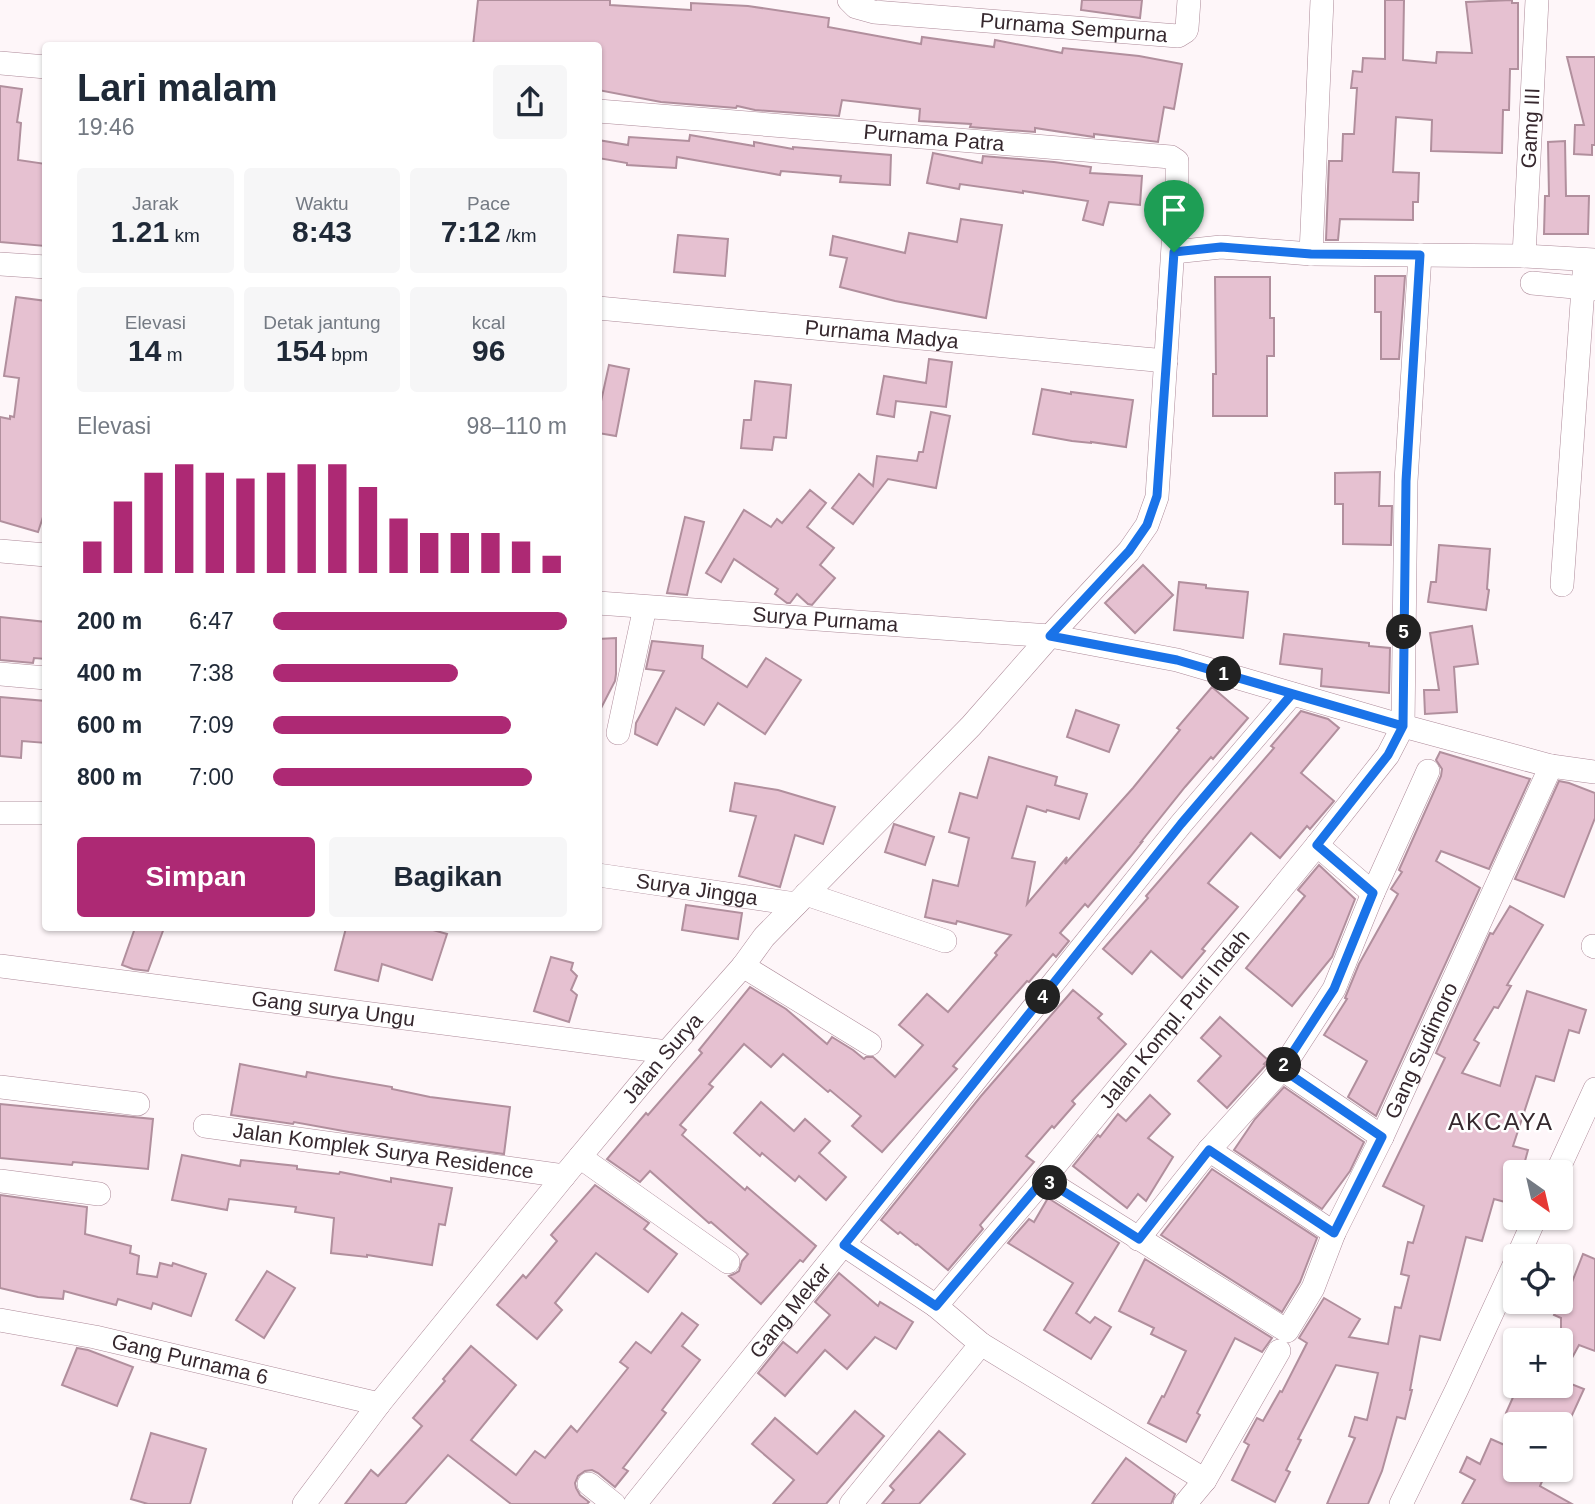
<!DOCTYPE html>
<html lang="id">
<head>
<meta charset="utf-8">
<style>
	:root { --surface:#fff; --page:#f6f6f7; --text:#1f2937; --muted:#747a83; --accent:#ad2974 }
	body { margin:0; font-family:Arial,sans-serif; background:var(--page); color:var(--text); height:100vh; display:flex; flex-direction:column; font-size:26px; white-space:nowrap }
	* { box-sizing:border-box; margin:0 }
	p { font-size:23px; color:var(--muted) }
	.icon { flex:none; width:38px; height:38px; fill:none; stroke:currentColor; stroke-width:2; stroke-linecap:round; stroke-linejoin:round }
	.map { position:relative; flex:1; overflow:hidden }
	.details { position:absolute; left:42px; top:42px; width:560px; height:889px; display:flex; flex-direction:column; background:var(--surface); border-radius:7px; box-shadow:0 2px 5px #0004 }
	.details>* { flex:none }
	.needle { width:46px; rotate:146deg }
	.buttons { position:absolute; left:1503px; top:1160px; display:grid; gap:14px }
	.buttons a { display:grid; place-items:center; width:70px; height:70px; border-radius:7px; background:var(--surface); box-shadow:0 2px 5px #0004; font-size:35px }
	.pin { position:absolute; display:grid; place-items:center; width:60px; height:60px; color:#fff; margin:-72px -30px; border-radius:50% 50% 50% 0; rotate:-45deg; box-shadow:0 0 7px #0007 }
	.pin .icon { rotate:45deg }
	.km { position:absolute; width:35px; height:35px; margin:-18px; border-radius:50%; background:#222; color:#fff; font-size:19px; line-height:35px; text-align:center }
	.round { display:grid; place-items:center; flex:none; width:74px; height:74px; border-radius:7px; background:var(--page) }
	.overview { display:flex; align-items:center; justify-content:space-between; height:119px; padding:0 35px }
	h1 { font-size:38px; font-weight:700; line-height:52px }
	.figures { display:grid; grid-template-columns:repeat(3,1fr); gap:10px; height:119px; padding:7px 35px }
	.figures div { display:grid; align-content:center; border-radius:7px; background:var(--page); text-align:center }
	.figures b { font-size:30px; font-weight:700 }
	.figures small { font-size:19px; font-weight:400 }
	.figures p { font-size:19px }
	.chart { height:196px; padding:14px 35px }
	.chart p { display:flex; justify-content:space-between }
	.chart svg { width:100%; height:126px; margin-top:7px; stroke:var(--accent); stroke-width:6 }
	.cta { display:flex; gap:14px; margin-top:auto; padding:14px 35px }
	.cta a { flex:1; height:80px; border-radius:7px; background:var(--accent); color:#fff; font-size:28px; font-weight:700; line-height:80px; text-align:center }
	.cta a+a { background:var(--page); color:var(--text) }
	ul { padding:0 35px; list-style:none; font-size:23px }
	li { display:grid; grid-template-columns:112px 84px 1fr; align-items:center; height:52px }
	li i { height:18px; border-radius:9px; background:var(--accent) }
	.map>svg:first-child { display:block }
	.building { fill:#e6c1d1; stroke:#b18f9d; stroke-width:2 }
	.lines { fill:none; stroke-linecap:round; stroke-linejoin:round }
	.street-casing { stroke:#ad8a99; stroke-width:24 }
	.street { stroke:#fff; stroke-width:23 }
	.route-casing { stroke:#fff; stroke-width:14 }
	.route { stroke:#1a73e8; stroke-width:9 }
	.labels { text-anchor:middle; stroke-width:5; stroke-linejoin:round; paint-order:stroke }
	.street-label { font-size:21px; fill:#36282e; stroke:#fff }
	.quarter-label { font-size:24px; letter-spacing:2px; fill:#36282e; stroke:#fff }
</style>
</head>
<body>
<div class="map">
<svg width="1595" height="1504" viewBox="0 0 1595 1504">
	<rect width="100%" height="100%" fill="#fef6f9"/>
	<g class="building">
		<path d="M478 0H610V5L691 10V3L748 6 829 18 828 27 921 44 922 37 994 47 995 40 1062 53 1063 48 1139 56 1182 64 1174 109 1164 107 1158 142 1094 134V137L1035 128V132L970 127 971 124 919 121 920 109 842 100 839 116 755 110 737 106 736 108 661 102 598 90V46H473Z"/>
		<path d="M1082 0H1142L1140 18 1081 10Z"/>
		<path d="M1385 0H1404L1403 60 1436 63 1437 52 1472 53 1466 2 1512 0V3H1518V69H1510L1509 110H1503L1502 153 1431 151 1432 120 1396 117 1393 172 1419 173 1418 202H1413V220L1340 219 1338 240H1326L1329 161H1342L1343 134H1354L1357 88H1351L1353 71 1362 72 1363 58 1385 59Z"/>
		<path d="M1567 57H1595V145H1592V155L1574 154 1575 125H1584Z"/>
		<path d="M0 86 22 89 17 122 21 123 18 160 46 164 45 246 0 242Z"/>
		<path d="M690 135 754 146V142L793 149V147L891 155 890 185 840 182 841 176 781 171 780 175 677 157 676 168 627 165V163L598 158V140L628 145 629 137 689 141Z"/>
		<path d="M1565 141 1566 196H1589L1588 234H1544L1545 196H1549L1548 142Z"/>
		<path d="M933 153 982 163 983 156 1054 162 1091 167 1090 173 1142 176 1140 205 1109 202 1103 225 1083 220 1088 201 1023 191V193L960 184 959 189 927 183Z"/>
		<path d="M961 219 1002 225 986 318 895 301 840 287 847 258 830 255 833 236 905 253 909 233 957 242Z"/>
		<path d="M678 235 728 239 725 276 674 272Z"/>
		<path d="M1375 276H1405L1399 359H1381V312H1375Z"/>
		<path d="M1215 277H1270V318H1274V356H1267V416H1213V374H1216Z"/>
		<path d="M16 297 46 301V508L38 532 0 521V417L10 419V416L14 417 19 378 4 376Z"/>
		<path d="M929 359 952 362 946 407 896 401 894 417 877 414 884 376 926 383Z"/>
		<path d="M609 365 629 369 616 436 598 433V415Z"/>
		<path d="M755 381 791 385 786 438 774 437 772 450 741 448 744 420H751Z"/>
		<path d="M1042 389 1071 394V392L1133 400 1126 447 1091 442V443L1072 441 1033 434Z"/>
		<path d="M931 412 950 416 936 488 888 479 853 524 832 508 859 474 873 486 877 456 917 461 919 452H923Z"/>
		<path d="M1380 472 1379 506H1392L1391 545 1343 544V504H1335V473Z"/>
		<path d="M810 490 826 503 807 527 834 548 820 565 835 578 812 605 808 604 797 594 790 603H787L775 594 778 589 734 559 721 582 706 573 744 510 771 527 777 519 782 523Z"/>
		<path d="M685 517 704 522 687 595 667 593Z"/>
		<path d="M1439 545 1490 549 1487 589 1489 590 1486 610 1428 602 1431 582H1436Z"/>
		<path d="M1143 565 1173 595 1135 633 1105 603Z"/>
		<path d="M1179 582 1206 585V588L1248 592 1243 638 1174 630Z"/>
		<path d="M0 617 46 622V659L34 658 33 663 0 660Z"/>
		<path d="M1472 626 1478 664 1454 667 1457 712 1425 714 1424 690H1439L1430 633Z"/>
		<path d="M1284 634 1369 643V646L1390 648 1389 693 1321 686 1322 669 1280 664Z"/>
		<path d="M616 638V674L615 681 598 714V639Z"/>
		<path d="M652 641 703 646 702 658 747 687 766 658 801 680 765 734 718 703 704 725 676 708 657 745 635 734 636 723 664 671 646 669Z"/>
		<path d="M1212 687 1248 718 1213 759 1211 757 1185 787 1141 842H1142L1130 857 1088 907 1085 904 1060 933 1069 941 1056 957 1053 954 1029 982 1027 981 953 1066 957 1069 882 1152 852 1126 861 1116 830 1090 828 1092 783 1054 771 1067 744 1044 709 1084 713 1087 680 1125 686 1130 682 1135 745 1190 747 1187 816 1246 803 1262 800 1260 761 1304 729 1276 734 1274 739 1271 742 1261 748 1254 711 1222 709 1223 650 1171 640 1182 607 1159 646 1113 648 1115 702 1053 699 1050 750 987 786 1009 827 1044 832 1037 853 1050 864 1059 866 1057H873L895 1077 923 1045 899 1025 927 994 948 1012 997 955 995 953 1011 935 957 921 956 924 925 917 933 880 958 886 969 838 949 832 960 793 977 798 989 757 1057 777 1055 785 1087 794 1079 819 1047 810 1046 812 1027 806 1012 858 1035 862 1027 904 1067 857 1065 864 1133 788 1180 730 1177 728Z"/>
		<path d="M0 697 46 701V743L22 741 21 758 0 756Z"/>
		<path d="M1076 710 1119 725 1109 752 1067 737Z"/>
		<path d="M1301 711 1328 719 1339 728 1301 773 1334 801 1310 829 1307 826 1280 858 1251 833 1208 883 1238 907 1202 949 1205 951 1182 978 1151 951 1132 974 1103 949 1148 898 1146 896 1274 748 1271 746Z"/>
		<path d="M1440 752 1530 779 1489 869 1441 851 1436 861 1480 888 1376 1116 1348 1097 1367 1061 1324 1035 1347 999 1345 998 1359 964 1398 894 1391 889 1402 872 1399 870 1441 776 1442 769 1436 760Z"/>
		<path d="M1559 781 1569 783 1595 793V818L1564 897 1515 879Z"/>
		<path d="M735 783 778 790 835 807 823 844 795 835 780 887 739 876 756 816 730 811Z"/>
		<path d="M894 824 934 837 925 865 885 852Z"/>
		<path d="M1319 865 1355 899 1332 957 1292 1006 1246 968 1305 896 1298 890Z"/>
		<path d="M686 905 742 913 738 939 682 930Z"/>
		<path d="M1510 906 1543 925 1507 985 1511 986 1498 1008 1494 1007 1474 1040 1479 1043 1462 1073 1500 1086 1527 991 1586 1010 1579 1033 1569 1030 1554 1081 1536 1076 1513 1146 1528 1150 1522 1172H1516V1175H1513L1505 1202 1494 1199 1482 1241 1466 1237 1440 1340 1420 1336 1410 1390H1412L1405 1419 1397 1417 1382 1471 1368 1504H1327L1355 1438 1349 1436 1355 1417 1367 1420 1378 1373 1336 1365 1298 1439 1301 1440 1286 1470 1290 1472 1275 1502 1232 1480 1249 1445 1244 1442 1257 1418 1263 1421 1280 1391 1282 1392 1307 1343 1299 1338 1324 1298 1360 1319 1349 1337 1388 1344 1395 1307 1401 1308 1409 1276 1401 1274 1404 1260 1408 1242 1413 1243 1424 1206 1383 1186 1445 1058 1436 1053 1490 933 1493 934Z"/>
		<path d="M135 928H164L148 971 133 969 122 965Z"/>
		<path d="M346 928H426L447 934 432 980 382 964 378 981 335 970Z"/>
		<path d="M551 957 573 963 571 970 577 976 571 990 577 995 569 1022 534 1011Z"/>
		<path d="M1073 990 1102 1014 1098 1018 1126 1044 1072 1101 1075 1104 1054 1128 1052 1126 1026 1156 1034 1162 980 1225 983 1229 948 1270 917 1244 916 1245 900 1232 898 1234 881 1220 981 1096Z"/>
		<path d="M1220 1017 1268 1060 1264 1064 1266 1065 1227 1108 1198 1081 1221 1056 1201 1038Z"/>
		<path d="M240 1064 306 1077 307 1072 333 1077 392 1087V1089L430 1097 510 1107 504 1154 349 1132 294 1122 293 1124 231 1115Z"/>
		<path d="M1284 1087 1364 1142 1350 1171 1322 1209 1234 1150 1255 1119Z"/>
		<path d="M1150 1095 1170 1114 1148 1138 1173 1157 1146 1201 1138 1194 1127 1208 1073 1166 1098 1135 1100 1137 1118 1114 1126 1121Z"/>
		<path d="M761 1102 794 1131 805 1119 830 1141 819 1153 846 1177 826 1200 799 1176 795 1181 762 1153 760 1156 734 1133Z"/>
		<path d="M0 1104 153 1119 148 1169 73 1162 72 1165 0 1158Z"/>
		<path d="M182 1155 240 1166 241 1160 297 1166V1169L339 1174 340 1172 391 1182V1178L452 1188 445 1225 439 1224 432 1265 367 1255V1257L331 1253 334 1218 295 1212 296 1207 229 1199 227 1210 172 1200Z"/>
		<path d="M1212 1169 1317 1238 1300 1282 1282 1312 1161 1235Z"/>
		<path d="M595 1185 649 1223 644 1229 677 1254 648 1292 596 1253 555 1303 562 1310 537 1339 497 1305 523 1275 526 1278 557 1241 551 1235Z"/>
		<path d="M0 1195 87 1207 85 1234 131 1246 130 1253 139 1256 137 1274 157 1277 160 1263 172 1266 173 1263 206 1274 191 1316 153 1303 151 1309 118 1299 116 1305 64 1291 63 1299 38 1297 0 1288Z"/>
		<path d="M1048 1198 1119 1243 1076 1313 1090 1323 1095 1317 1111 1327 1091 1359 1044 1330 1073 1283 1008 1243 1029 1219 1034 1222Z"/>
		<path d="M1583 1254 1595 1259V1351L1579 1345 1561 1378V1318L1554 1315 1562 1299 1565 1300Z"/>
		<path d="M1145 1259 1272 1338 1262 1352 1235 1338 1197 1413 1200 1415 1186 1442 1148 1423 1162 1396 1164 1397 1186 1351 1151 1334 1154 1328 1119 1311Z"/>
		<path d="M267 1271 295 1288 264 1338 236 1320Z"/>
		<path d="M839 1273 878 1306 880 1302 913 1322 896 1349 875 1337 847 1369 825 1350 785 1396 758 1373 783 1342 797 1353 830 1315 815 1302Z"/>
		<path d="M682 1313 698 1325 682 1346 700 1360 662 1410 666 1413 623 1468 628 1471 615 1487 598 1473 592 1470 585 1471 578 1476 575 1483 576 1488 580 1495 589 1502 587 1504H511L448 1455 405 1504H345L371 1470 378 1476 422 1426 413 1418 445 1381 443 1379 471 1346 516 1385 471 1440 516 1475 535 1451 545 1458 571 1426 577 1432 628 1368 620 1362 636 1342 651 1353Z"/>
		<path d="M77 1348 88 1350 133 1367 117 1406 62 1385Z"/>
		<path d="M1561 1380 1584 1389 1568 1424H1532L1506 1413 1518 1386H1561Z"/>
		<path d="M855 1411 884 1436 826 1504H773L794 1480 752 1444 775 1418 817 1454Z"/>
		<path d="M939 1431 965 1454 919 1504H882L894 1490 890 1486Z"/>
		<path d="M151 1433 206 1449 190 1504H148L131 1499Z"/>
		<path d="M1491 1439 1516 1450V1470H1547L1540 1486 1572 1504H1462L1475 1480 1460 1472 1467 1457 1480 1464Z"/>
		<path d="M1126 1458 1175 1494 1171 1504H1092Z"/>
	</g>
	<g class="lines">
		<defs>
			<g id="street">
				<path id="s1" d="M849 0 856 7 874 12 1178 36 1186 31 1187 28 1189 0"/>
				<path d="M0 63 46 67"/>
				<path d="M1174 252 1221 247 1311 254 1524 256 1595 260"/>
				<path d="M1311 254 1322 0"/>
				<path id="s2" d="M1524 256 1537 0"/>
				<path d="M0 264 46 267"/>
				<path d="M1532 283 1595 289"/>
				<path id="s3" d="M598 308 1166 361"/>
				<path d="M0 551 46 555"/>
				<path d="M1562 585 1585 260"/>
				<path id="s4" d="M598 603 1050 636 1177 660 1403 726 1551 766 1595 772"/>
				<path d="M0 674 46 678"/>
				<path d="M618 733 645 607"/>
				<path d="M0 813H46"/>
				<path d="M1317 845 1373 893"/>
				<path id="s5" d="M598 875 796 904"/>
				<path d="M806 894 945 941"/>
				<path d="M1593 946 1595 947"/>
				<path id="s6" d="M0 966 667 1052"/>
				<path d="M743 966 870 1044"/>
				<path d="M1282 1069 1382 1137"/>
				<path d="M0 1087 138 1104"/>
				<path id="s7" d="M205 1126 564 1176"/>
				<path d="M1209 1150 1334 1233"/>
				<path d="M580 1157 728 1262"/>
				<path d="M1557 1172 1595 1089"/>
				<path id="s8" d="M1044 1179 1287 1331 1313 1288 1334 1233 1382 1137 1551 766"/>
				<path d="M0 1181 99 1194"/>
				<path d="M1138 1239 1209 1150 1282 1069 1334 989 1373 893 1428 771"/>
				<path d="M844 1245 936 1306 981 1344 1205 1480"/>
				<path d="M1518 1256 1535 1218"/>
				<path id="s9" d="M936 1306 1044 1179 1317 845 1388 755 1403 726 1406 481 1420 255"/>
				<path id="s10" d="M0 1320 95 1337 379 1404"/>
				<path d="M589 1484 614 1504"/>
				<path id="s11" d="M304 1504 379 1404 564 1176 667 1052 743 966 764 937 971 726 1050 636 1129 551 1147 525 1157 497 1177 183V161L1171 157 598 111"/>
				<path id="s12" d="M635 1504 1181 824 1292 694"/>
				<path d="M851 1504 981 1344"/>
				<path d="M1185 1504 1205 1480 1279 1351"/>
				<path d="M1401 1504 1457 1389 1516 1261"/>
			</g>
		</defs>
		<use href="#street" class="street-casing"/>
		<use href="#street" class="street"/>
	</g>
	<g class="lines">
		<defs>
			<path id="route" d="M1174 252 1157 496 1147 525 1129 551 1050 636 1177 660 1403 726 1388 755 1317 845 1373 893 1334 989 1282 1069 1382 1137 1334 1233 1209 1150 1139 1239 1044 1179 936 1306 844 1245 1181 824 1292 694 1403 726 1406 481 1420 255 1311 254 1221 247 1174 252"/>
		</defs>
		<use href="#route" class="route-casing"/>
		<use href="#route" class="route"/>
	</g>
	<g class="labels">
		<g class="street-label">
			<text dy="7" stroke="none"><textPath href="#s1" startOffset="229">Purnama Sempurna</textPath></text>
			<text dy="7" stroke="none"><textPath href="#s2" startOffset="128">Gamg III</textPath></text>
			<text transform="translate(934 138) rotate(5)" y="7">Purnama Patra</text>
			<text dy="7" stroke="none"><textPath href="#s3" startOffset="285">Purnama Madya</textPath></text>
			<text dy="7" stroke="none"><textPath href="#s4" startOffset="228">Surya Purnama</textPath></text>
			<text dy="7" stroke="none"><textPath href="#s5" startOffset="100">Surya Jingga</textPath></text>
			<text dy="7" stroke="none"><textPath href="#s6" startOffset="336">Gang surya Ungu</textPath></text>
			<text dy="7" stroke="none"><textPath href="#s9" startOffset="373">Jalan Kompl. Puri Indah</textPath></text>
			<text dy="7" stroke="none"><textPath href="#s8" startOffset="598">Gang Sudimoro</textPath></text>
			<text dy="7" stroke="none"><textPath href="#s11" startOffset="572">Jalan Surya</textPath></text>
			<text dy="7" stroke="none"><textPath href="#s7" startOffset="180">Jalan Komplek Surya Residence</textPath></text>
			<text dy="7" stroke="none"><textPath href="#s12" startOffset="248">Gang Mekar</textPath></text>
			<text dy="7" stroke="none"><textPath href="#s10" startOffset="194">Gang Purnama 6</textPath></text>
		</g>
		<g class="quarter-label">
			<text x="1501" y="1130">AKCAYA</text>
		</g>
	</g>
</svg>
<div class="buttons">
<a><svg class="needle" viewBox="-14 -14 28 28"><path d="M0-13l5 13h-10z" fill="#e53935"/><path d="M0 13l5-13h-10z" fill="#747a83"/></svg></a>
<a><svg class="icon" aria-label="locate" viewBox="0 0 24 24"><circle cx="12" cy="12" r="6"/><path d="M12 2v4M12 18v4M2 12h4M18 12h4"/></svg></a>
<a>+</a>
<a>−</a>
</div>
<div class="pin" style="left:1174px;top:252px;background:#1e9e55"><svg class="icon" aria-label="arrive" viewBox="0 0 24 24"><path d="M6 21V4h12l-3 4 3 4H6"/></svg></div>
<b class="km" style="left:1224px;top:674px">1</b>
<b class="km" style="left:1284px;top:1065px">2</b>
<b class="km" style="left:1050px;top:1183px">3</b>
<b class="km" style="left:1043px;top:997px">4</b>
<b class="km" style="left:1404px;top:632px">5</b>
<section class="details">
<div class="overview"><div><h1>Lari malam</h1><p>19:46</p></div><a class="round"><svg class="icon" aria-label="share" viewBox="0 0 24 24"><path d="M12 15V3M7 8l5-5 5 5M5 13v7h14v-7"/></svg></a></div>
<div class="figures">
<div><p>Jarak</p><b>1.21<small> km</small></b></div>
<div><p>Waktu</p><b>8:43</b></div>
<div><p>Pace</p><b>7:12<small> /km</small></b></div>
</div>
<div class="figures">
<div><p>Elevasi</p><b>14<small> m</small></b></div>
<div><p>Detak jantung</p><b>154<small> bpm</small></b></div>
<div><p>kcal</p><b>96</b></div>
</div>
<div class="chart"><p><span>Elevasi</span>98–110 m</p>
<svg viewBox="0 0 160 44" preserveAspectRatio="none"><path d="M5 44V33M15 44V19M25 44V9M35 44V6M45 44V9M55 44V11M65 44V9M75 44V6M85 44V6M95 44V14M105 44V25M115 44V30M125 44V30M135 44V30M145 44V33M155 44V38"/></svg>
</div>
<ul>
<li><b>200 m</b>6:47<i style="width:100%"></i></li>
<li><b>400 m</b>7:38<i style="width:63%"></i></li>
<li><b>600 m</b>7:09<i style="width:81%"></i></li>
<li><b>800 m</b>7:00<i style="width:88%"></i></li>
</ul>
<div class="cta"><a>Simpan</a><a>Bagikan</a></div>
</section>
</div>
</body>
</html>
